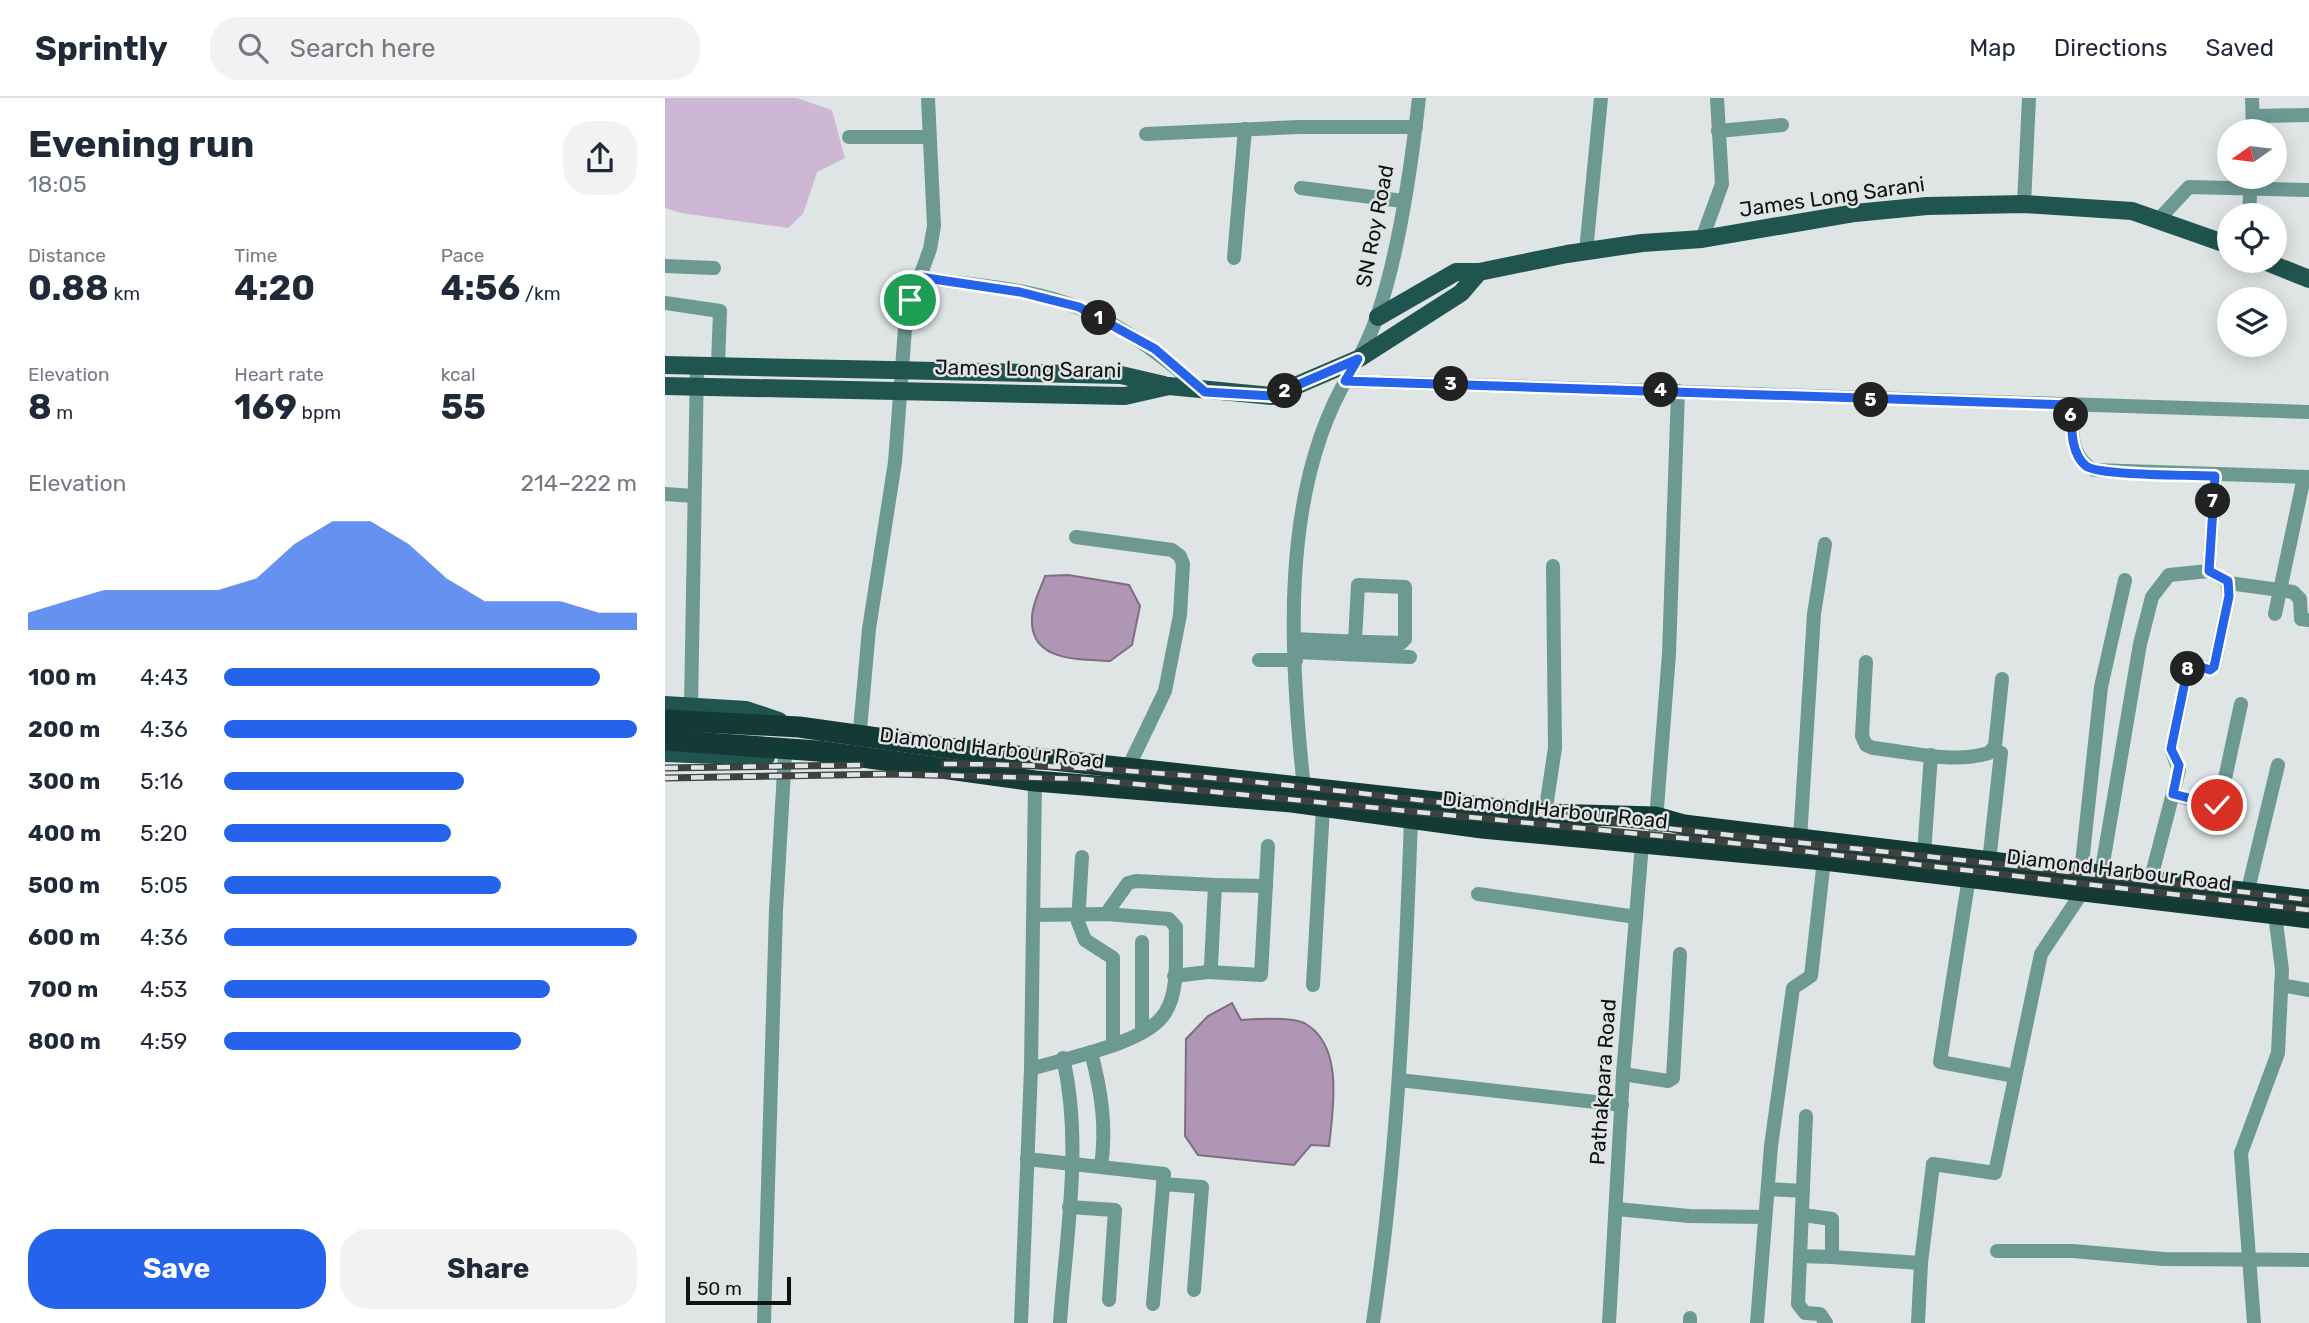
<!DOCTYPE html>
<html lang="en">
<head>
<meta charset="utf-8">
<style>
	:root { --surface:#fff; --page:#f2f2f3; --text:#1f2937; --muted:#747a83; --line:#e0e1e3; --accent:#2563eb }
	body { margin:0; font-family:Rubik,sans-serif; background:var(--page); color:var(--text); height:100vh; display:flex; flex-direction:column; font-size:26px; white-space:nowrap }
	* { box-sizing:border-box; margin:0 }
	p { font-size:23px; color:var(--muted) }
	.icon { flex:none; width:38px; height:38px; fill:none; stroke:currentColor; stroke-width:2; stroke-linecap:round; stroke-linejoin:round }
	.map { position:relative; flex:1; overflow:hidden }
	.panel { display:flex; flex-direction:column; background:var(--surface); width:665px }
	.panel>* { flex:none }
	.needle { width:46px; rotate:256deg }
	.tools { position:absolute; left:1552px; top:21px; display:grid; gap:14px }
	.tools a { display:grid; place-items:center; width:70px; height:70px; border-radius:50%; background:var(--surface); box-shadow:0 4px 18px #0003; font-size:35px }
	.scale { position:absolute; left:21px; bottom:18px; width:105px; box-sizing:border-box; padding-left:7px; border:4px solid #101212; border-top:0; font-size:19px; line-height:24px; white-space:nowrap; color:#101212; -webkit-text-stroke:5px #dee5e4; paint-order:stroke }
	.pin { position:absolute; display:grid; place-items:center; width:60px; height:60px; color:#fff; margin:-30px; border:4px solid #fff; border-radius:50%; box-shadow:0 2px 7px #0007 }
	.km { position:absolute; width:35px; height:35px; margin:-18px; border-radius:50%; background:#222; color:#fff; font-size:19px; line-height:35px; text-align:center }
	.round { display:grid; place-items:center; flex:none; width:74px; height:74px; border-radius:28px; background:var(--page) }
	.headline { display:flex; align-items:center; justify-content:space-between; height:119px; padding:0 28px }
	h1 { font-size:38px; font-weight:700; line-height:52px }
	.metrics { display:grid; grid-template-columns:repeat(3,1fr); gap:10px; height:119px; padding:7px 28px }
	.metrics div { display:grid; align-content:center }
	.metrics b { font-size:35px; font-weight:700 }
	.metrics small { font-size:19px; font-weight:400 }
	.metrics p { font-size:19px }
	.chart { height:196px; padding:14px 28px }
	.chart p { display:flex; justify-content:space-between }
	.chart svg { width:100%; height:126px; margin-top:7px; fill:var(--accent); opacity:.7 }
	.button { display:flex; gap:14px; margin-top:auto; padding:14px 28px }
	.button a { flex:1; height:80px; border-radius:28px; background:var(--accent); color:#fff; font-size:28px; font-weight:700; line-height:80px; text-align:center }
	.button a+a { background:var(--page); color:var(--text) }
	ul { padding:0 28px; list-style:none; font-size:23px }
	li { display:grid; grid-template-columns:112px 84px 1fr; align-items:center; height:52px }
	li i { height:18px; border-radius:9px; background:var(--accent) }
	header { display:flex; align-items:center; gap:42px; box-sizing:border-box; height:98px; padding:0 35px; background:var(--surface); border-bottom:2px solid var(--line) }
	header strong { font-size:33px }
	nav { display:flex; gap:38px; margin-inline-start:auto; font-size:24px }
	.search { width:490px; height:63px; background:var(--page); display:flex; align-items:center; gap:18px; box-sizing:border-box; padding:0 24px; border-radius:28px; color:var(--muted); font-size:26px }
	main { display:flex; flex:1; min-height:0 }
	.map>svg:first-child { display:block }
	.green { fill:#ceb7d5 }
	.water { fill:#ae96b4; stroke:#7f6e83; stroke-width:2 }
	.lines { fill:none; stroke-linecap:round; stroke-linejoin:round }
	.minor { stroke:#6c9992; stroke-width:14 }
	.major { stroke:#20544e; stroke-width:18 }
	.highway { stroke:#143a35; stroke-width:21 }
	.rail-casing { stroke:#3d4140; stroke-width:7 }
	.rail { stroke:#dee5e4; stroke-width:4.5; stroke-dasharray:13; stroke-linecap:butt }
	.route-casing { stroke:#fff; stroke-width:14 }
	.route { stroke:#2563eb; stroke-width:9 }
	.labels { text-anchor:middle; stroke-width:5; stroke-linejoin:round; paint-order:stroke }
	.street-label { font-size:21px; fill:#101212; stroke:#dee5e4 }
</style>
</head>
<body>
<header>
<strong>Sprintly</strong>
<div class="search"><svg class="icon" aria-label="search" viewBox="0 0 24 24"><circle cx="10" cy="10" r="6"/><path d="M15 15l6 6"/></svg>Search here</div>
<nav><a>Map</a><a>Directions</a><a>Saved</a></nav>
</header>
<main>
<section class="panel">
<div class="headline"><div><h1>Evening run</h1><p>18:05</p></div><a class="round"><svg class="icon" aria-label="share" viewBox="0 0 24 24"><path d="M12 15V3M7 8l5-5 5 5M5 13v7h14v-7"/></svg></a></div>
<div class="metrics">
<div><p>Distance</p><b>0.88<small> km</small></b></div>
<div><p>Time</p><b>4:20</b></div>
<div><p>Pace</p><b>4:56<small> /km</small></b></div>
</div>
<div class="metrics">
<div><p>Elevation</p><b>8<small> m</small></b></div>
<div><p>Heart rate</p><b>169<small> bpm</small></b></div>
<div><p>kcal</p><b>55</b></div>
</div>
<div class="chart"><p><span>Elevation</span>214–222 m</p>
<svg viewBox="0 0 160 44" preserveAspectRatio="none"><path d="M0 44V38L10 34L20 30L30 30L40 30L50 30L60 26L70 14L80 6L90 6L100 14L110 26L120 34L130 34L140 34L150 38L160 38V44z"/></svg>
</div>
<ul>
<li><b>100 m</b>4:43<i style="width:91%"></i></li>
<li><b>200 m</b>4:36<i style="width:100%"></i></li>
<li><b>300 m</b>5:16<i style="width:58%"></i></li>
<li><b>400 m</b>5:20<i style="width:55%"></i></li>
<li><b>500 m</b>5:05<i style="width:67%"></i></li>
<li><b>600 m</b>4:36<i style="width:100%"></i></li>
<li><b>700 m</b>4:53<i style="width:79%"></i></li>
<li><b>800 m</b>4:59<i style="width:72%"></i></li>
</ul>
<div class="button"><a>Save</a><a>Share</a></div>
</section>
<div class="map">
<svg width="1644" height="1225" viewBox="0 0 1644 1225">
	<rect width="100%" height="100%" fill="#dee5e4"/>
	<path class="green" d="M0 0H132L167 12 180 60 152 74 138 116 123 130 16 115 0 110Z"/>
	<g class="water">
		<path d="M403 477 464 487 475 508 467 547 445 563C413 561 364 564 367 519 367 506 376 490 380 478Z"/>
		<path d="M567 905 576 922C590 921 629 919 641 926 679 949 668 1011 664 1048L646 1047 629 1067 533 1057 520 1038 521 941 543 918Z"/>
	</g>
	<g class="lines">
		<g class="minor">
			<path d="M1587 0 1588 33"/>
			<path d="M1588 18 1644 17"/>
			<path d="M1053 33 1117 27"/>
			<path d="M481 36 634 29H751"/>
			<path d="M184 39H264"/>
			<path d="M636 90 738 103"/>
			<path d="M1359 106 1364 0"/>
			<path d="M1584 117 1586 79"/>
			<path d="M1494 121 1524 89 1644 92"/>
			<path d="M1037 141 1057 86 1052 0"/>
			<path d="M921 153 936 0"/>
			<path d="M569 160 580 31"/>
			<path d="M0 168 49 170"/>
			<path d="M255 179C307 188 364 189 414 210 462 229 500 261 539 293"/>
			<path d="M0 205 55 213 53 267"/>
			<path d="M694 259C729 199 746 71 754 0"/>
			<path d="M680 283 1644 314"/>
			<path d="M1406 307C1407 331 1404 359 1429 372L1644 379"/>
			<path d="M0 396 29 398"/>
			<path d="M411 439 507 452 515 458 518 466 515 517 500 593 463 670"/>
			<path d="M1564 485 1628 494 1635 501 1636 521 1644 522"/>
			<path d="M1610 516 1639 379"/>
			<path d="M630 541C666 543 701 544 736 545L740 541V489L693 487 690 543"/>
			<path d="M631 554 745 559"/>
			<path d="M594 562H631"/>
			<path d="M1201 564 1197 638 1201 647 1208 650C1245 654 1288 666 1324 655L1330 648 1337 581"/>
			<path d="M26 609 32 267"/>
			<path d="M194 643 204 531 230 364 241 217 265 151 269 128 263 0"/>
			<path d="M639 690C625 561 614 393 684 277"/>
			<path d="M1508 696 1547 708 1555 704 1576 606"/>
			<path d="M880 716 890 650 888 468"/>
			<path d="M1135 741 1149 516 1160 446"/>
			<path d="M989 748 1004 556 1013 293"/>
			<path d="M1259 756 1266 657"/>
			<path d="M417 759 413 824 420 842 448 860V947"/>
			<path d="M1324 764 1336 655"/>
			<path d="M1416 775 1436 589 1460 482"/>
			<path d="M1436 777 1475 546 1487 499 1504 477 1544 473"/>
			<path d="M1304 779 1275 964 1350 978"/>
			<path d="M1485 784 1514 672 1506 651 1523 570 1527 567 1545 571 1549 569 1564 498 1562 483 1544 473 1550 378"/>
			<path d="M550 787 601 788"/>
			<path d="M813 796 971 819"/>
			<path d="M1582 796 1613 667"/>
			<path d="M441 816 463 785 471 783 550 787 546 868 543 874 509 878"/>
			<path d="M477 844V932"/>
			<path d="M543 874 596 877 603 748"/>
			<path d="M648 887 658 709"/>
			<path d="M1616 887 1644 892"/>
			<path d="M426 954C436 992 442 1029 436 1068"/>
			<path d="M366 971C400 960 481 946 500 915 515 892 510 855 511 829L504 821 441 816 369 817"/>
			<path d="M958 976 1003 983 1008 980 1015 856"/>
			<path d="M734 982 957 1007"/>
			<path d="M1141 1018 1133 1206 1140 1215 1155 1216 1161 1225"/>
			<path d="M362 1061 499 1076 488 1206"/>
			<path d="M498 1086 537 1089 529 1192"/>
			<path d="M1103 1091 1138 1093"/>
			<path d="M404 1109 450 1112 444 1202"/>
			<path d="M952 1111 1024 1118 1100 1119"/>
			<path d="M1138 1117 1167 1121V1159L1256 1165"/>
			<path d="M1332 1153H1408L1498 1161 1644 1162"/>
			<path d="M1135 1158 1167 1159"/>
			<path d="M99 1225 111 812 120 656"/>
			<path d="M356 1225 366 971 370 683"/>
			<path d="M395 1225C401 1138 418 1046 398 960"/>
			<path d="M708 1225C733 1058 740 890 746 721"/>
			<path d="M944 1225 958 976 977 746"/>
			<path d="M1025 1225V1220"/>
			<path d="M1092 1225 1106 1048 1128 890 1146 878 1159 762"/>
			<path d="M1253 1225 1256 1165 1268 1066 1330 1075 1376 856 1418 793"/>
			<path d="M1589 1225 1576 1055 1613 955 1617 872 1609 808"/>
		</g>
		<g class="major">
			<path d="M1599 163 1644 181"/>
			<path d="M713 219 791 174H814L902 156 977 145 1037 141 1190 115 1262 108 1359 106 1467 113 1564 147"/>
			<path d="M0 267 456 277 499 287"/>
			<path d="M0 288 460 298 504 288 607 298 693 261 796 195 814 174"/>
			<path d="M0 607 81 612 114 623"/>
			<path d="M0 655 101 659"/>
		</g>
		<g class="highway">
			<path d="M0 622 134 629 298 652 880 716 991 719 1019 727 1644 802"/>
			<path d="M0 642 153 653 370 683 627 704 817 730 1159 762 1644 820"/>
		</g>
		<defs>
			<g id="rail">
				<path d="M279 666C481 666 689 695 890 718 1142 746 1393 771 1644 802"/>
				<path d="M0 670 195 667"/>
				<path d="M0 680 226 676 419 681 1077 746 1644 812"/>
			</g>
		</defs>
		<use href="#rail" class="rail-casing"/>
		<use href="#rail" class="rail"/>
	</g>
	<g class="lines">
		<defs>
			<path id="route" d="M245 202 255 179 355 194 414 209 490 251 540 294 607 298 693 261 680 283 1406 307C1407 326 1404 354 1421 368 1434 378 1528 377 1550 378L1544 473 1563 483 1564 498 1549 569 1545 572 1527 566 1523 569 1506 651 1514 667 1508 696 1552 707"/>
		</defs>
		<use href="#route" class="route-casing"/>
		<use href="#route" class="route"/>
	</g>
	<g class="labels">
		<g class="street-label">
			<text transform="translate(1167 99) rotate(-8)" y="7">James Long Sarani</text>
			<text transform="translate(710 128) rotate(-79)" y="7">SN Roy Road</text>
			<text transform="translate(363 271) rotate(1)" y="7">James Long Sarani</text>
			<text transform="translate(327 650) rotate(7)" y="7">Diamond Harbour Road</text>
			<text transform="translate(890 712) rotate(6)" y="7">Diamond Harbour Road</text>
			<text transform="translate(1454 772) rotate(7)" y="7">Diamond Harbour Road</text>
			<text transform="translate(938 984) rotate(-86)" y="7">Pathakpara Road</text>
		</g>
	</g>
</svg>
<div class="tools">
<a><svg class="needle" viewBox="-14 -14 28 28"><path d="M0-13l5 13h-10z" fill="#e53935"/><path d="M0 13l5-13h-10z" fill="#747a83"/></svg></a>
<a><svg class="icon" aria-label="locate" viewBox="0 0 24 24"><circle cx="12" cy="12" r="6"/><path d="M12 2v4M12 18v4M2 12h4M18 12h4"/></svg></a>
<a><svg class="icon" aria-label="layers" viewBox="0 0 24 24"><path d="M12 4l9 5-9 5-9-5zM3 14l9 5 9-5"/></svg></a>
</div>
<div class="scale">50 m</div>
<div class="pin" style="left:245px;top:202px;background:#1e9e55"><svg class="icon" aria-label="arrive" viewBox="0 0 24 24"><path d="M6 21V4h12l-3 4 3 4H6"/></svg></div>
<div class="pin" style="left:1552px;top:707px;background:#d93025"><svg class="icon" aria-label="check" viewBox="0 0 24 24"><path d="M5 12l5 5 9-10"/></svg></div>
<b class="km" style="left:434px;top:220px">1</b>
<b class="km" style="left:620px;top:293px">2</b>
<b class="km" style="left:786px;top:286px">3</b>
<b class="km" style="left:996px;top:292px">4</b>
<b class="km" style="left:1206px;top:302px">5</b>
<b class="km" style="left:1406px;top:317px">6</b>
<b class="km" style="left:1548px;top:403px">7</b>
<b class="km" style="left:1523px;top:571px">8</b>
</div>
</main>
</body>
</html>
